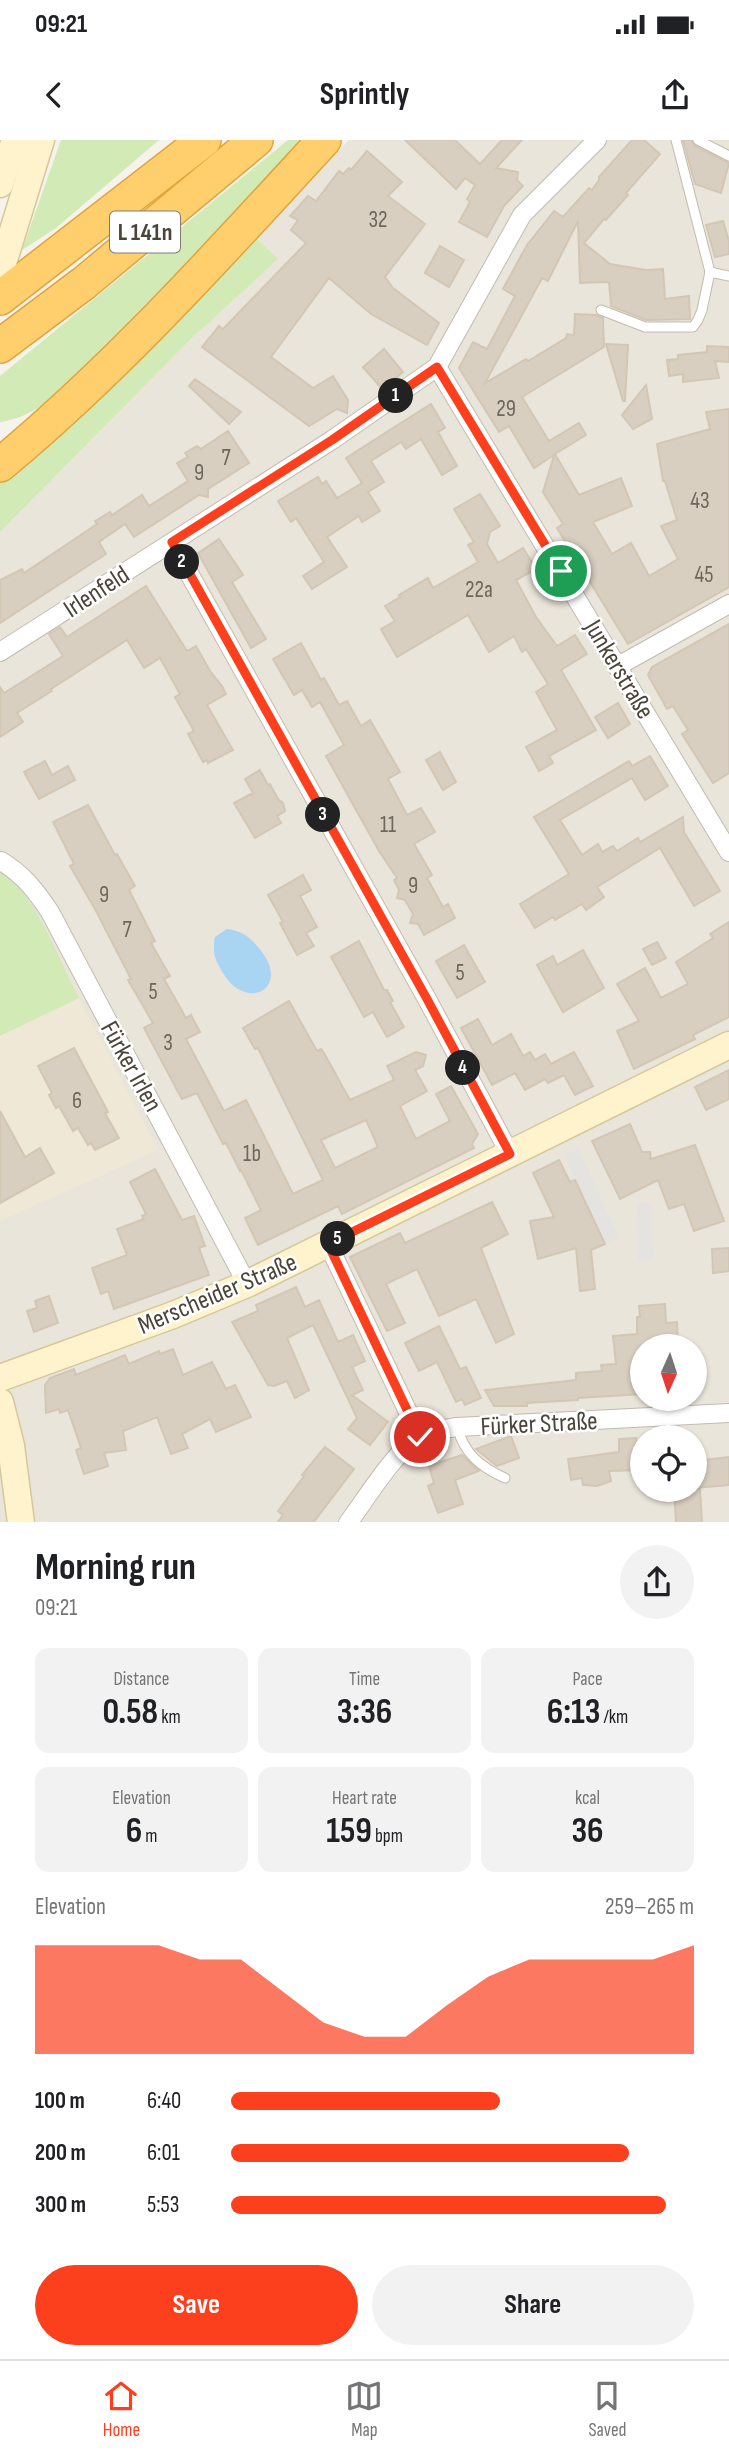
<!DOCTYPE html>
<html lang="en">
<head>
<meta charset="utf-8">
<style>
	:root { --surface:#fff; --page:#f2f2f2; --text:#202124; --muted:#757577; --line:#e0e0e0; --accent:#fc3f1d }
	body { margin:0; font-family:"Sofia Sans Condensed",sans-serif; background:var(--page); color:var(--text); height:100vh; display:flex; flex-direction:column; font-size:26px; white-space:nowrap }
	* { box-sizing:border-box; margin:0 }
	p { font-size:23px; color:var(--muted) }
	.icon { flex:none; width:38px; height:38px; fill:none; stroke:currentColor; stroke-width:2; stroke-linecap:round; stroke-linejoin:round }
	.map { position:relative; height:1382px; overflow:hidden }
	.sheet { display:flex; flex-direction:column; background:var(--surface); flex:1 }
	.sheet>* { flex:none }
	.needle { width:46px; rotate:183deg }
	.buttons { position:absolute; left:630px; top:1194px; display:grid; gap:14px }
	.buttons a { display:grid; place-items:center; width:77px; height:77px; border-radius:50%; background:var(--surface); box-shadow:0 2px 5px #0004; font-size:35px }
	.pin { position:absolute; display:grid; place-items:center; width:60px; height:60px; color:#fff; margin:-30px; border:4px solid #fff; border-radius:50%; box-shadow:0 2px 7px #0007 }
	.km { position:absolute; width:35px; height:35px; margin:-18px; border-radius:50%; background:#222; color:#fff; font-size:19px; line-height:35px; text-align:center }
	.round { display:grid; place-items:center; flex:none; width:74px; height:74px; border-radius:37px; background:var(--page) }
	.head { display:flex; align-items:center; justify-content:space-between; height:119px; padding:0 35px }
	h1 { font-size:38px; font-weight:700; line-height:52px }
	.metrics { display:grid; grid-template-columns:repeat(3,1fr); gap:10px; height:119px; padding:7px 35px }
	.metrics div { display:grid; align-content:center; border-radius:14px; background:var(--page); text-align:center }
	.metrics b { font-size:35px; font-weight:700 }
	.metrics small { font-size:19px; font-weight:400 }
	.metrics p { font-size:19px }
	.chart { height:196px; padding:14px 35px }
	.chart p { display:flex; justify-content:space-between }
	.chart svg { width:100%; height:126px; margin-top:7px; fill:var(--accent); opacity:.7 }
	.cta { display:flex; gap:14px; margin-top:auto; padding:14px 35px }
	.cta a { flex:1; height:80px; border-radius:42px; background:var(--accent); color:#fff; font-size:28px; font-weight:700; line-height:80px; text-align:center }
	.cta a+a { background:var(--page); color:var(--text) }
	ul { padding:0 35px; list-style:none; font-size:23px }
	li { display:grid; grid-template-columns:112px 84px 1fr; align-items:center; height:52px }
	li i { height:18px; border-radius:9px; background:var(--accent) }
	.status { display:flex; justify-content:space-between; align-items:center; height:49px; padding:0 35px; background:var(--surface); direction:ltr }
	.status svg { height:19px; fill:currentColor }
	header { display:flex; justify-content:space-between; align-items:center; height:91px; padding:0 35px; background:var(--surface); font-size:32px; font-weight:700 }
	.tabs { display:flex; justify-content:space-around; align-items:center; height:98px; border-top:2px solid var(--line); background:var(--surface); font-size:19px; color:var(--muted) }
	.tabs a { display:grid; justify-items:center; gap:4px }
	.tabs .current { color:var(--accent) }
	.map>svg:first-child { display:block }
	.residential { fill:#eae5da; fill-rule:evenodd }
	.education { fill:#efe8d6 }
	.green { fill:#d2eab5 }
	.parking { fill:#e5e3e0 }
	.water { fill:#a9d4f2 }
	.building { fill:#d8cfc1; stroke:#d3c7b4; stroke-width:2; fill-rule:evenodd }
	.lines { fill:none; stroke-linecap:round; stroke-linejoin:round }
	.lane-casing { stroke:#c2bbae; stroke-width:11 }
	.street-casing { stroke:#c2bbae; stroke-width:20 }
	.secondary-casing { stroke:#d6c79b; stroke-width:29 }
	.highway-casing { stroke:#e0a43c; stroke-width:36 }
	.lane { stroke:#fff; stroke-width:9 }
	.street { stroke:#fff; stroke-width:18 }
	.secondary { stroke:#fff3cd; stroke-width:26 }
	.highway { stroke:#ffcf6e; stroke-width:33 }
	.route-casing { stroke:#fff; stroke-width:14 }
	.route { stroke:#fc3f1d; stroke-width:9 }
	.labels { text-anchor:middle; stroke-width:5; stroke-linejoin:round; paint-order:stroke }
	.number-label { font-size:23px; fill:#6e675b }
	.shield { fill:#fff; stroke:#817c74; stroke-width:2 }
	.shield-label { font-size:24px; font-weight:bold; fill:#4b4439 }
	.street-label { font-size:26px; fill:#4b4439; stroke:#fff }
</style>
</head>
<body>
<div class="status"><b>09:21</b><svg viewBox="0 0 49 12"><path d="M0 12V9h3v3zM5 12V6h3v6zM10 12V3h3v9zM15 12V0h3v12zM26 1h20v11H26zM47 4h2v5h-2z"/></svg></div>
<header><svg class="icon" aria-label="back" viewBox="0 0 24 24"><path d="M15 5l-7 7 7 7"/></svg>Sprintly<svg class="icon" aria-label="share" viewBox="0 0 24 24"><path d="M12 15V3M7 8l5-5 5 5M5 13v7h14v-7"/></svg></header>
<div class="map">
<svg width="729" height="1383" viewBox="0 0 729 1383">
	<rect width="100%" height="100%" fill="#f6f3ec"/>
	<path class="residential" d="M349 0H729V1382L0 1383V392L192 198 277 119 256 98ZM642 1206H695V1258H642ZM642 1297H695V1349H642Z"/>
	<path class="education" d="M79 858 158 1010 0 1081V896Z"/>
	<g class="green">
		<path d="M61 0H159L56 88 22 110Z"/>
		<path d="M288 0H307L66 246C45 264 28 278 0 282V236Z"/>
		<path d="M251 93 278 119 192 198 0 392V338Z"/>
		<path d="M0 730C38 758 57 816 79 858L0 896Z"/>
	</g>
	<g class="parking">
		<path d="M578 1009 619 1098 605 1104 564 1015Z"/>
		<path d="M652 1063 653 1119 638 1121 637 1063Z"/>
	</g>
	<path class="water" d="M227 789C244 791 252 799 262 812 290 849 246 872 223 833 215 820 212 813 215 797Z"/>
	<g class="building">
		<path d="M405 0H455L480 24 502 0H522L496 28 518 32 517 40 523 46 504 66 487 97 459 82 470 62 467 59 475 45 465 38 456 49Z"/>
		<path d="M632 0H644L660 14 626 53 628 55 606 80 604 79 584 103 610 124 646 130 663 129 665 159 689 156 690 179 646 180 611 166 609 142 580 143 578 81 548 141 542 138 485 243 526 219 528 221 566 198 567 194 574 195 575 174 596 175 603 178 604 207 522 257 549 301 579 283 586 295 555 314 579 355 621 338 632 366 593 382 612 414 631 403 649 436 678 419 661 386 677 380 665 341H663L657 304 710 289 706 272 729 269V447L628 504 557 388 563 384 543 352 554 315 534 328 509 286 499 292 459 228 473 202 487 209 515 156 503 149 527 105 554 71 563 77 589 48 592 50 599 40V37Z"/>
		<path d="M683 0H691L695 6 729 23 721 53 695 44Z"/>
		<path d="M367 11 402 42 388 56 425 84 385 137 393 148 439 183 427 205 371 174 329 138 271 217 313 248 333 236 348 260 347 273 337 269 309 286 202 207 219 186 223 189 306 103 291 90 298 80 290 76 308 56 316 61 339 31 343 34 349 28 351 30Z"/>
		<path d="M723 81 729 101V114L715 117 706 85Z"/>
		<path d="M440 106 464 120 449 147 425 133Z"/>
		<path d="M606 204 628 205 625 261H623Z"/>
		<path d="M707 206 729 207V222L715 221 719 238 683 242V234L669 236 667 220 678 219V215L707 212Z"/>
		<path d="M384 209 403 232 382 249 363 227Z"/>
		<path d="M195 239 241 272 229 284 189 246Z"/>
		<path d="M646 245 652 279 633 289 622 275Z"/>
		<path d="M431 264 445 288 438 292 457 326 442 335 421 299 406 309 401 302 371 321 384 342 368 352 380 371 362 382 359 376 327 397 347 427 312 449 303 436 324 422 296 378 291 382 278 361 318 337 322 344 326 341 337 358 362 343 346 318Z"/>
		<path d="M228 291 249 323 208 349V357L199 355 134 397 125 384 99 402 106 414 0 483V440L22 429 24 433 97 384 95 381 110 372 112 375 142 355 149 366 188 341 177 323 188 317 185 313 197 306 201 309Z"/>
		<path d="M480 354 500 386 490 392 487 404 498 423 523 408 536 429 516 440 536 477 557 506 575 495 587 514 561 530 596 590 549 616 553 623 539 631 526 607 557 590 536 552 548 544 526 509 522 512 514 496 489 512 468 475 397 517 381 489 395 481 385 466 400 457 399 455 428 438 433 448 478 422 468 405 474 402 454 369Z"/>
		<path d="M219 399 243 435 232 442 266 499 251 508 198 413Z"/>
		<path d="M146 446 187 511 196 506 210 531 222 546 226 554 207 565 233 610 208 623 207 620 203 622 188 594 194 591 175 557 180 554 160 518 144 528 127 500 51 549 52 551 17 573 23 582 0 597V547L4 553 63 516 49 494 60 487 67 497Z"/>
		<path d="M729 484V633L713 643 682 594 688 590 673 566 667 569 648 535 652 527Z"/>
		<path d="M301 503 321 540 324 538 339 565 347 561 361 586 370 580 400 632 388 639 407 675 421 668 435 692 414 704 432 735 427 738 443 767 448 764 455 778 424 795 418 784 410 783 413 774 405 760 397 758 399 750 394 740 397 738 379 711 326 616 344 605 320 562 312 567 302 550 294 555 273 519Z"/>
		<path d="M618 563 630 584 608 598 595 577Z"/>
		<path d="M440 612 456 642 443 650 426 620Z"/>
		<path d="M650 616 668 646 645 660 632 638 560 680 582 715 598 704 602 712 613 706 617 711 638 698 640 702 683 677 684 692 720 751 694 766 660 708 597 747 604 757 586 770 582 764 555 780 553 777 535 788 520 764 569 734 534 677 629 621 632 626Z"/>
		<path d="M45 621 52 635 68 626 75 640 39 659 24 632Z"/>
		<path d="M260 630 268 645 270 644 278 659 283 663 285 671 277 676 281 683 255 698 234 663 253 653 245 639Z"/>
		<path d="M88 665 115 715 117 714 135 746 129 750 155 801 151 803 170 836 164 839 186 878 191 875 200 892 186 899 224 971 246 960 293 1054 323 1040 258 908 255 909 243 888 289 861 317 911 321 909 324 913 350 960 394 940 387 926 416 912 426 915 423 926 415 930 427 951 400 966 416 999 450 981 436 954 451 946 478 994 472 1004 474 1008 342 1074 338 1066 258 1105 245 1078 261 1070 241 1030 240 1031 226 1003 223 1004 197 953 182 959 177 950 144 888 153 883 128 840 131 839 95 769 70 726 74 724 53 682ZM366 980 378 1007 335 1028 321 1000Z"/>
		<path d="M303 735 311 750 300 756 317 787 306 793 314 806 297 815 280 783 283 782 268 755Z"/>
		<path d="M729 782V877L693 895 695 899 634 929 617 891 639 881 617 844 645 828 661 858 688 844 676 822 713 798 710 794Z"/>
		<path d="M359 801 384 850H387L393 861 390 862 404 887 387 897 373 872 364 877 331 817Z"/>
		<path d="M657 802 666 818 652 825 643 809Z"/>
		<path d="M464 805 485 842 457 858 436 821Z"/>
		<path d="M583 810 604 848 563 872 537 825 553 816 557 825Z"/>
		<path d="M478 879 492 905 511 894 523 916 530 912 535 920 545 914 551 924 574 912 593 946 575 955 564 935 548 943 545 939 525 950 515 933 492 945 461 888Z"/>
		<path d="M74 908 108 972 105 973 119 998 95 1010 91 1003 88 1005 78 988 73 991 59 966 56 968 49 955 52 953 38 926Z"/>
		<path d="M729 930V959L706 970 695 947Z"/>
		<path d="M0 971 25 1017 40 1008 54 1033 0 1063Z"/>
		<path d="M630 984 642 1012H650L651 1019 695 1005 724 1081 694 1091 684 1064 669 1069 658 1040 620 1059 592 1001Z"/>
		<path d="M559 1020 570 1042 575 1040 605 1104 591 1110 595 1149 580 1151 576 1108 538 1119 530 1081 554 1077 533 1033Z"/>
		<path d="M155 1029 182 1080 194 1076 205 1106 199 1108 209 1135 114 1169 108 1151 101 1154 92 1128 127 1115 117 1089 144 1079 142 1076 146 1074 130 1042Z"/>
		<path d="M492 1062 508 1094 481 1108 514 1194 496 1203 476 1159 439 1176 417 1129 386 1144 405 1183 387 1191 350 1117 400 1093 405 1103Z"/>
		<path d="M729 1108V1131L713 1133 712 1109Z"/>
		<path d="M296 1147 305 1167 319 1160 338 1202 353 1195 365 1221 352 1227 363 1250 352 1255 388 1282 370 1305 348 1289 357 1278 313 1185 287 1198 309 1250 295 1258 287 1241 274 1246 268 1245 232 1182 258 1171 256 1165Z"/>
		<path d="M49 1156 58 1183 34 1192 27 1171 37 1168 35 1161Z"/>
		<path d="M665 1164 666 1183 677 1182 678 1206H642V1254L578 1258V1260L527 1263V1266H494L485 1250 576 1240V1233L602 1231 601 1225 616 1224 613 1196 637 1194V1177H640L639 1166Z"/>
		<path d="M439 1186 460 1229 466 1227 481 1258 465 1265 462 1259 456 1262 437 1222 419 1231 405 1203Z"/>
		<path d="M173 1209 183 1235 212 1222 226 1249 235 1245 251 1277 216 1292 210 1279 182 1294 188 1308 171 1314 157 1277 123 1291 126 1310 104 1313 108 1326 84 1334 76 1310 81 1308 68 1270 60 1273 59 1269 46 1273 45 1245 50 1238 74 1229 76 1235 125 1215 129 1224 159 1211 160 1214Z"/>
		<path d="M511 1296 519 1318 497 1326 476 1309Z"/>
		<path d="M636 1298 637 1314H642V1330L609 1331 611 1341 597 1346 583 1345 582 1338 571 1340 568 1319 619 1312V1299Z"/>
		<path d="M325 1307 354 1329 313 1383H277L283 1375 278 1371 304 1336 302 1335Z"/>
		<path d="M462 1315 479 1331 455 1340 463 1364 438 1373 428 1346 434 1343 429 1326Z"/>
		<path d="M729 1317V1345L695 1348V1321Z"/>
		<path d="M674 1349H700L702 1383H676Z"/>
	</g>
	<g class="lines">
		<defs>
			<g id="lane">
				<path d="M698 0 729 16"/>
				<path d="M710 132 729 136"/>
				<path d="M601 170 645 187H693L698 180 702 170 710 132 676 0"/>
				<path d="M457 1287C464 1313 480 1327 505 1338"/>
			</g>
			<g id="street">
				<path d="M437 227 729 712"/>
				<path d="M172 403 427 859 510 1014"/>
				<path d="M0 512 332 300 437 227 522 75 597 0"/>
				<path d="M618 526 729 464"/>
				<path d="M1 721C23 734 36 751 50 772L247 1144"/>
				<path d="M328 1104 420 1297"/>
				<path d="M348 1383C366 1359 395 1311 419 1297 431 1290 444 1289 457 1287L729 1273"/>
			</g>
			<g id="secondary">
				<path d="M0 44 15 0"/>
				<path d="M0 133 41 0"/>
				<path d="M0 1238 173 1175 247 1144 729 905"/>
				<path d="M0 1262 11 1306 21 1383"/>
			</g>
			<g id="highway">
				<path d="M0 158 204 0"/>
				<path d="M0 206 84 143 256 0"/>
				<path d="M0 325C118 227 221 112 324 0"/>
			</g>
		</defs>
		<use href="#lane" class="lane-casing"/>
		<use href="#street" class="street-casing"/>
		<use href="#secondary" class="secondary-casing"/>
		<use href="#highway" class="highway-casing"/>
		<use href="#lane" class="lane"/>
		<use href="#street" class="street"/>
		<use href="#secondary" class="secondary"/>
		<use href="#highway" class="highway"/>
	</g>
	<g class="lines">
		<defs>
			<path id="route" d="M420 1297 328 1104 510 1014 427 859 172 402 332 300 437 227 561 431"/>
		</defs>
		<use href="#route" class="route-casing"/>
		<use href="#route" class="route"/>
	</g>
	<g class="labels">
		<g class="number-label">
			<text x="378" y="87">32</text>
			<text x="506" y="276">29</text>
			<text x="226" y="325">7</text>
			<text x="199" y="340">9</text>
			<text x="700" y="368">43</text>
			<text x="704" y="442">45</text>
			<text x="479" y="457">22a</text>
			<text x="388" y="692">11</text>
			<text x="413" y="753">9</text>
			<text x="104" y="762">9</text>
			<text x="127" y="797">7</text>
			<text x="460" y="840">5</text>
			<text x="153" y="859">5</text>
			<text x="168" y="910">3</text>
			<text x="77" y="968">6</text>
			<text x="252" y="1021">1b</text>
		</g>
		<rect class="shield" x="110" y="71.5" width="70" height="41" rx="5"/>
		<g class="shield-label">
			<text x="145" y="100">L 141n</text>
		</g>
		<g class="street-label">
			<text transform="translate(96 451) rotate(-33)" y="9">Irlenfeld</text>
			<text transform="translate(620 529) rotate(59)" y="9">Junkerstraße</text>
			<text transform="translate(132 926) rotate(61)" y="9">Fürker Irlen</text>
			<text transform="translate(217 1153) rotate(-23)" y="9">Merscheider Straße</text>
			<text transform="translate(539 1283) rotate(-3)" y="9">Fürker Straße</text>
		</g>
	</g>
</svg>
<div class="buttons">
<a><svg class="needle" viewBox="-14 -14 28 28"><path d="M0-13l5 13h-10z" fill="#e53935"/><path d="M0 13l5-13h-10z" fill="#757577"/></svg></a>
<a><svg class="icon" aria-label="locate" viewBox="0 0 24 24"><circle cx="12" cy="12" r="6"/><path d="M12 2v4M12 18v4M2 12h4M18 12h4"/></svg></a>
</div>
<div class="pin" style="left:561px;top:431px;background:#1e9e55"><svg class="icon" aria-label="arrive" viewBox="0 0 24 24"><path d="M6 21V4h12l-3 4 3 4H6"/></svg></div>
<div class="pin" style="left:420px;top:1297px;background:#d93025"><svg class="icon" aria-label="check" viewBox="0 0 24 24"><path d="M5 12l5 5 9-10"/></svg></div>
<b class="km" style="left:396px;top:256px">1</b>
<b class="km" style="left:182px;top:422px">2</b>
<b class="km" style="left:323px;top:675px">3</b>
<b class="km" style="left:463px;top:928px">4</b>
<b class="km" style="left:338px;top:1099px">5</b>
</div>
<section class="sheet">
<div class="head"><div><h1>Morning run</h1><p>09:21</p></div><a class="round"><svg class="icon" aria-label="share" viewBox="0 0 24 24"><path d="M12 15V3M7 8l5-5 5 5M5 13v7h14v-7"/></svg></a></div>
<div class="metrics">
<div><p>Distance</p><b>0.58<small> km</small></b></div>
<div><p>Time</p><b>3:36</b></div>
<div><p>Pace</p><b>6:13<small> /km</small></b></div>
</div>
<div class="metrics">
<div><p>Elevation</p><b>6<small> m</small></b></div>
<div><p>Heart rate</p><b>159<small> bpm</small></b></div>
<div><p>kcal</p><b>36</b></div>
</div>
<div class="chart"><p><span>Elevation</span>259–265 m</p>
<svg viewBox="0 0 160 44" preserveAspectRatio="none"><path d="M0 44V6L10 6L20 6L30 6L40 11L50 11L60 22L70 33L80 38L90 38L100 27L110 17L120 11L130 11L140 11L150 11L160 6V44z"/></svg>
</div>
<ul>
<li><b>100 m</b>6:40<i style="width:58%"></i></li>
<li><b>200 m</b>6:01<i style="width:86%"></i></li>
<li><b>300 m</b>5:53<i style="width:94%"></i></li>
</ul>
<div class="cta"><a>Save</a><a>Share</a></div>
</section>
<nav class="tabs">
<a class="current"><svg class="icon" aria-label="home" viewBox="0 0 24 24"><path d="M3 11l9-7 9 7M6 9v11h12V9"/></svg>Home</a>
<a><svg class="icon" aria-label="map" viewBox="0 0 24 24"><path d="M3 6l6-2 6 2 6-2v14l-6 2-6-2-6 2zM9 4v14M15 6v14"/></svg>Map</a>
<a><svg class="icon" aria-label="saved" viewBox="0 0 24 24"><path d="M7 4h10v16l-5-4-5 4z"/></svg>Saved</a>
</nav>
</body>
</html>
